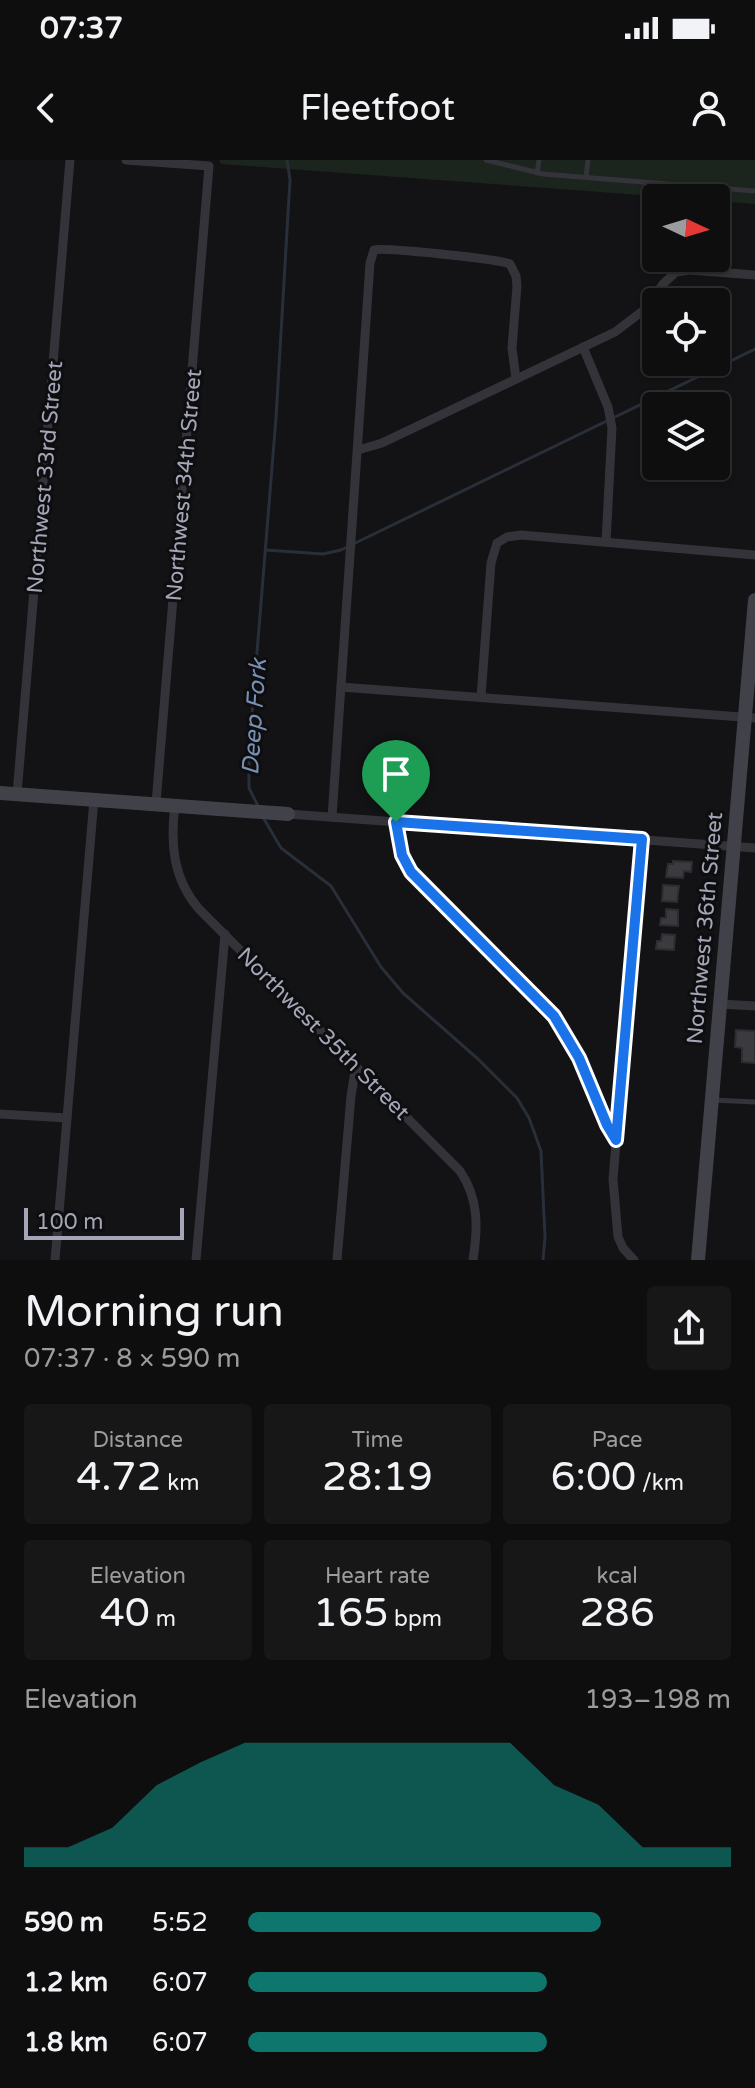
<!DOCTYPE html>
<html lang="en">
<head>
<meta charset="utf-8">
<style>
	:root { --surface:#0e0e0f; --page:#171718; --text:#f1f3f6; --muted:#9b9c9e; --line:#2e2e2f; --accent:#0f766e }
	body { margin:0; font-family:"Varela Round",sans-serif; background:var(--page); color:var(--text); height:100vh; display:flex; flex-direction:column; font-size:30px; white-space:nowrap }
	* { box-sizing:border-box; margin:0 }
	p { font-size:26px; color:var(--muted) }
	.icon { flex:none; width:44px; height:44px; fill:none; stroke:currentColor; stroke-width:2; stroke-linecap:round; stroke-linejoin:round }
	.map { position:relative; height:1100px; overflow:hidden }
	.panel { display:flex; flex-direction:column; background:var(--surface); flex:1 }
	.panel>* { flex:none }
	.needle { width:52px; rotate:94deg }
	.tools { position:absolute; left:642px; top:24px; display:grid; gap:16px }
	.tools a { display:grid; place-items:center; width:88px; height:88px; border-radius:8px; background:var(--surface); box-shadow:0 2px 6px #0004,0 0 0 2px var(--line); font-size:40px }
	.scale { position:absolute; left:24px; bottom:20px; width:160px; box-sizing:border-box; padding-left:8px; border:4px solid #a3a6b6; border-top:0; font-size:22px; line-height:28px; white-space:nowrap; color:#a3a6b6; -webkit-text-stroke:6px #0e0d0f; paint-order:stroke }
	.pin { position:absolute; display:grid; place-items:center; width:68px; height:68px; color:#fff; margin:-82px -34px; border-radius:50% 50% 50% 0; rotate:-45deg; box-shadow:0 0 8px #0007 }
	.pin .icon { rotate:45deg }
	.round { display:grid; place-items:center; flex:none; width:84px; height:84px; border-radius:8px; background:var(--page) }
	.summary { display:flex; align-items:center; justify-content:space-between; height:136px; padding:0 24px }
	h1 { font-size:44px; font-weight:600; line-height:60px }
	.stats { display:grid; grid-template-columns:repeat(3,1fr); gap:12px; height:136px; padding:8px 24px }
	.stats div { display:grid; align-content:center; border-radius:8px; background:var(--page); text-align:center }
	.stats b { font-size:40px; font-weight:600 }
	.stats small { font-size:22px; font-weight:400 }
	.stats p { font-size:22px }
	.chart { height:224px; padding:16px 24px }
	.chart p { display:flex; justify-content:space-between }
	.chart svg { width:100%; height:144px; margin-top:8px; fill:var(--accent); opacity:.7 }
	ul { padding:0 24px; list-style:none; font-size:26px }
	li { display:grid; grid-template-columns:128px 96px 1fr; align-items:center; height:60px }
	li i { height:20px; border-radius:10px; background:var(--accent) }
	.status { display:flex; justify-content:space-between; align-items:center; height:56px; padding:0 40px; background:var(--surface); direction:ltr }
	.status svg { height:22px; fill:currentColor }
	header { display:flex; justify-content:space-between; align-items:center; height:104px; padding:0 24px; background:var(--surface); font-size:36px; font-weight:600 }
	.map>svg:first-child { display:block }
	.green { fill:#1c241e }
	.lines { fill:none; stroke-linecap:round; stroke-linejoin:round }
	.stream { stroke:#282f39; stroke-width:3 }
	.building { fill:#3a3a3f; stroke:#2d2c30; stroke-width:2 }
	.lane { stroke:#333339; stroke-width:5 }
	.street { stroke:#333339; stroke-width:9 }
	.secondary { stroke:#414249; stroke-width:14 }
	.route-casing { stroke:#fff; stroke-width:16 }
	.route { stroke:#1a73e8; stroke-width:10 }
	.labels { text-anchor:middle; stroke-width:6; stroke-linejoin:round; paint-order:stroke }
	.street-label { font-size:22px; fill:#a3a6b6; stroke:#0e0d0f }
	.water-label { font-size:24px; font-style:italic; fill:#7790b3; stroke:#0e0d0f }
</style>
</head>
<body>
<div class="status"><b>07:37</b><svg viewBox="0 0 49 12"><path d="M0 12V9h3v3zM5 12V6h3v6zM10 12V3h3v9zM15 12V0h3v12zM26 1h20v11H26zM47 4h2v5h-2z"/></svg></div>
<header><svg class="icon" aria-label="back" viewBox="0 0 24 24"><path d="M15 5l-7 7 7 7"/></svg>Fleetfoot<svg class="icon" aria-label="person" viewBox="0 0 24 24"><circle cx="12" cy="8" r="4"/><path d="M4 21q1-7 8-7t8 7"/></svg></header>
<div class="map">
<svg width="755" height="1100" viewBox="0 0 755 1100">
	<rect width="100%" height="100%" fill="#131214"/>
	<path class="green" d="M219 0H755V44L716 41V38H681L221 4Z"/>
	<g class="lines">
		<g class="stream">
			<path d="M266 390 323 394 341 390 755 189"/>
			<path d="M259 648 249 628V591L276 258 290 20 287 0"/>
			<path d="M264 659 281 688 331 726 381 807 403 833 478 899 517 938 529 958 541 991 545 1077 543 1100"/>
		</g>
	</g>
	<g class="building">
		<path d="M673 701 692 702 691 712 684 711 683 718 666 717 668 704H673Z"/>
		<path d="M663 725 679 726 677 742 662 741Z"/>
		<path d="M666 749 678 750V766L660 765 661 758H666Z"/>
		<path d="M662 774 675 775 674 790 656 789 657 781H661Z"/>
		<path d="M736 870 755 871V903L742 902V888L735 887Z"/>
	</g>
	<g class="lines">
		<g class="lane">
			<path d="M486 0 543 14 755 31"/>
			<path d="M537 13 539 0"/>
			<path d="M586 17 588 0"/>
			<path d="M712 940 755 942"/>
		</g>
		<g class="street">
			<path d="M126 0 209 6 156 643"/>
			<path d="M583 187 608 247 612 268 606 382"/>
			<path d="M358 290 382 283 615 172 644 150 664 123 676 112 689 110 755 115"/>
			<path d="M341 527 755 558"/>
			<path d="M481 537 491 403 497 383 507 377 521 375 755 395"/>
			<path d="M17 634 70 0"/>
			<path d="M175 645C170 684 173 719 199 749L460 1011C479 1039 478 1067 473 1100"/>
			<path d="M288 654 755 688"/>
			<path d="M332 657 370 103 374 90C382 87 500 99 510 104L516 116 517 126 512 188 516 219"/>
			<path d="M396 662 402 695 411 712 554 856 579 898 607 965 616 980"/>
			<path d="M720 844 755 846"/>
			<path d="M0 954 67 958"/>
			<path d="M55 1100 94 639"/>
			<path d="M196 1100 225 774"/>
			<path d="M337 1100 351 936 356 905"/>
			<path d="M634 1100 623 1088 618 1077 613 1019 642 679"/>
		</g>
		<g class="secondary">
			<path d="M0 633 288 654"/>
			<path d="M698 1100 755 440"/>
		</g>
	</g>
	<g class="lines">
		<defs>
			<path id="route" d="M396 662 642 679 616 980 607 965 579 898 554 856 411 712 402 695Z"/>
		</defs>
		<use href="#route" class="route-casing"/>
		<use href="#route" class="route"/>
	</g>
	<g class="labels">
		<g class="street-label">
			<text transform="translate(44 317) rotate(-85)" y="8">Northwest 33rd Street</text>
			<text transform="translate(183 325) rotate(-85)" y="8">Northwest 34th Street</text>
			<text transform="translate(704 768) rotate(-85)" y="8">Northwest 36th Street</text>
			<text transform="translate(324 873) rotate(45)" y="8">Northwest 35th Street</text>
		</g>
		<g class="water-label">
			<text transform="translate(254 557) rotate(-86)" y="8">Deep Fork</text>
		</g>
	</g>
</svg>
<div class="tools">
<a><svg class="needle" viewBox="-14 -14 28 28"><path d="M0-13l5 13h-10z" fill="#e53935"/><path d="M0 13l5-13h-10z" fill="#9b9c9e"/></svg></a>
<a><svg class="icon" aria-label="locate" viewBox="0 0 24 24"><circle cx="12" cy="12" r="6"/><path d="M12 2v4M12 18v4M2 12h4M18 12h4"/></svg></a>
<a><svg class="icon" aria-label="layers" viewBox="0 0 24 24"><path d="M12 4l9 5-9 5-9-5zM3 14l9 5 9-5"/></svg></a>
</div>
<div class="scale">100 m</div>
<div class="pin" style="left:396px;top:662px;background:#1e9e55"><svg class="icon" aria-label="arrive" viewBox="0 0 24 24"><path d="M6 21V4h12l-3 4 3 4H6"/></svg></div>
</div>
<section class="panel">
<div class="summary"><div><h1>Morning run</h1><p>07:37 · 8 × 590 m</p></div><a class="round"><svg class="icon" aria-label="share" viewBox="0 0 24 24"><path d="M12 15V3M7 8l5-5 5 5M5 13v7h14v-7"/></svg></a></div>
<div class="stats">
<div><p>Distance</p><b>4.72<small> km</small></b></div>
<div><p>Time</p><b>28:19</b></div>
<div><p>Pace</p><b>6:00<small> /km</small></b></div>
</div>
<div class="stats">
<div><p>Elevation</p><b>40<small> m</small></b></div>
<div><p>Heart rate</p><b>165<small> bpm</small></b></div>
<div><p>kcal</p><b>286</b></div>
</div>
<div class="chart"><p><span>Elevation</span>193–198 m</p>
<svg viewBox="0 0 160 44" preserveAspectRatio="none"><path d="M0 44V38L10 38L20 32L30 19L40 12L50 6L60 6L70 6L80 6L90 6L100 6L110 6L120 19L130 25L140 38L150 38L160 38V44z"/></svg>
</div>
<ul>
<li><b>590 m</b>5:52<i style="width:73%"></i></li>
<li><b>1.2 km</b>6:07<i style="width:62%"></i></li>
<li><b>1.8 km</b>6:07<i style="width:62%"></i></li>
</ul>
</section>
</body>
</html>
